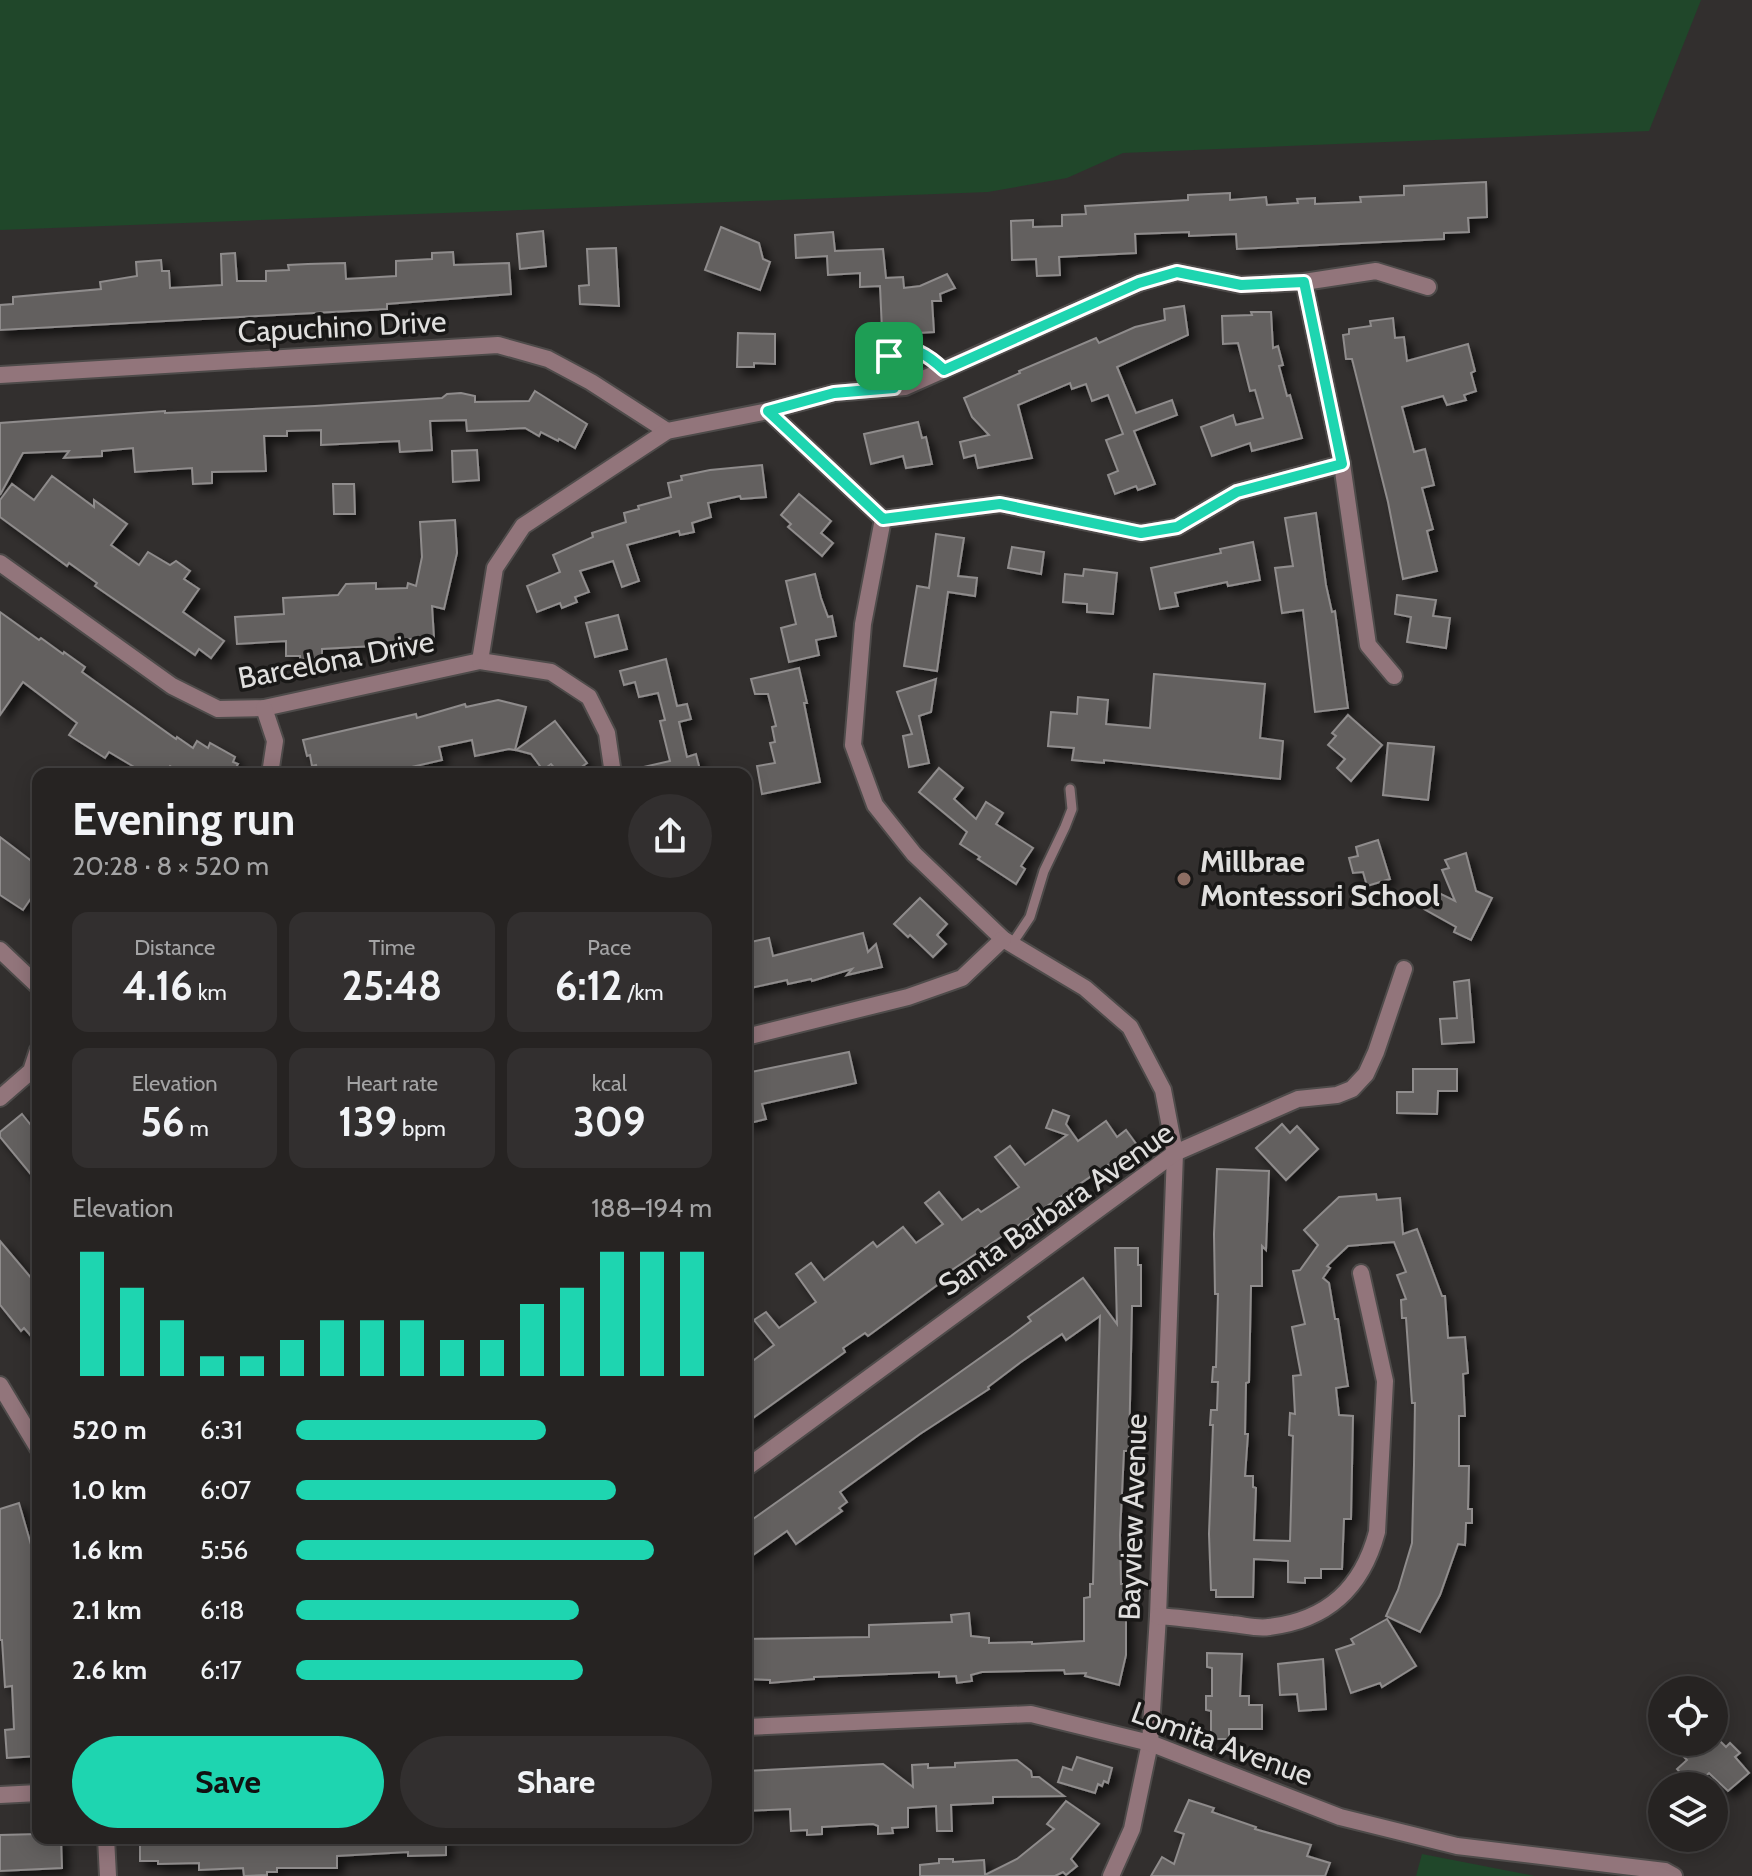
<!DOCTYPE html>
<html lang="en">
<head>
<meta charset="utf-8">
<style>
	:root { --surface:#262322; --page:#322f2f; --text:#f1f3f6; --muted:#a4a4a5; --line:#424040; --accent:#1ed5b0 }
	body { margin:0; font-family:Cabin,sans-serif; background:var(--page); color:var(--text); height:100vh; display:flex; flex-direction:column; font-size:30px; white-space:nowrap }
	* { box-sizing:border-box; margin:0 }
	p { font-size:26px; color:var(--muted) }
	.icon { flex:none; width:44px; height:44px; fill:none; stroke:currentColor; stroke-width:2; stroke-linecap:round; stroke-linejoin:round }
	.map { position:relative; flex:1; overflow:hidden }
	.details { position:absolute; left:32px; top:768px; width:720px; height:1076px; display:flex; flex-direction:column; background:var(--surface); border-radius:16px; box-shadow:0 4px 20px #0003,0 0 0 2px var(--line) }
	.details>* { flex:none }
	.controls { position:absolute; left:1648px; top:1676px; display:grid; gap:16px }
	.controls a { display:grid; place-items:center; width:80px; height:80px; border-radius:50%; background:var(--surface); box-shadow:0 4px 20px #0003,0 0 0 2px var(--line); font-size:40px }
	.pin { position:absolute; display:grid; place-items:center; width:68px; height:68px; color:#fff; margin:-34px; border-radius:16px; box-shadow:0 4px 12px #0006 }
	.round { display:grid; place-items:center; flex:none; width:84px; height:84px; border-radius:42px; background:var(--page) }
	.head { display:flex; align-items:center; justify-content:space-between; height:136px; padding:0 40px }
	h1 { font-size:44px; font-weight:800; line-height:60px }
	.stats { display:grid; grid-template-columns:repeat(3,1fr); gap:12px; height:136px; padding:8px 40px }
	.stats div { display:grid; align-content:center; border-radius:16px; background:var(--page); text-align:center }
	.stats b { font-size:40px; font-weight:800 }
	.stats small { font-size:22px; font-weight:400 }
	.stats p { font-size:22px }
	.chart { height:224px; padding:16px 40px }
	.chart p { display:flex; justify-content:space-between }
	.chart svg { width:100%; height:144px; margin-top:8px; stroke:var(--accent); stroke-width:6 }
	.cta { display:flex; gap:16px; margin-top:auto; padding:16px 40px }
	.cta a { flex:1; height:92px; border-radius:48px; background:var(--accent); color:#111; font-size:32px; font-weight:800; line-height:92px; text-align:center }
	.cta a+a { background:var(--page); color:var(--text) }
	ul { padding:0 40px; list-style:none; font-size:26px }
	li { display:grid; grid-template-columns:128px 96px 1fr; align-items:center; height:60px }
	li i { height:20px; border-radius:10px; background:var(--accent) }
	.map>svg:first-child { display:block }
	.green { fill:#20472a }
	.building { fill:#63605f; stroke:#8f8c8c; stroke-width:2; filter:url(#shadow) }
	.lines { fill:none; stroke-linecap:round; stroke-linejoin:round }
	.lane-casing { stroke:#4e4b4a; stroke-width:13 }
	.street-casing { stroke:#4e4b4a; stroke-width:20 }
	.lane { stroke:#92757b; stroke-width:9 }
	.street { stroke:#92757b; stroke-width:16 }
	.route-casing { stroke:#fff; stroke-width:16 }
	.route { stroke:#1ed5b0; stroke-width:10 }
	.education-dot { fill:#8d6e63; stroke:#191817; stroke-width:3 }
	.labels { text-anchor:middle; stroke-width:7; stroke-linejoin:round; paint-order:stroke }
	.street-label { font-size:30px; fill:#e0dfde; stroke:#191817 }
	.poi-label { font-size:30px; font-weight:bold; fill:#e0dfde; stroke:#191817; text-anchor:start }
</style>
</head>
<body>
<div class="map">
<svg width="1752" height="1876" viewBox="0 0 1752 1876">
	<defs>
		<filter id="shadow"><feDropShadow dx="6" dy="6" stdDeviation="4" flood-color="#0009"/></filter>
	</defs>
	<rect width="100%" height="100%" fill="#322f2e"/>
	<g class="green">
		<path d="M0 0H1701L1649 131 1123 153 1067 178 988 192 0 230Z"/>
		<path d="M1422 1854 1535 1876H1416Z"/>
	</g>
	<g class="building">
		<path d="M1486 182 1487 217 1468 218 1469 232 1444 233V239L1237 249 1236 234 1189 236V232L1135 234 1136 253 1059 257 1060 275 1037 276 1036 259 1012 260 1011 221 1033 220V227L1062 226V215L1086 214 1085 206 1188 200V195L1230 193V200L1266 197 1267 205 1298 203 1297 199 1315 198V204L1361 202 1360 197 1404 195V186Z"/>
		<path d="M721 227 759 243 763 259 770 262 760 290 705 270Z"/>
		<path d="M543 231 546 266 520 269 517 234Z"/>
		<path d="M833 232 835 251 883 249 886 278 903 277 904 288 920 286 947 274 955 288 940 294 941 301H932L934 332 886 335V330H882L880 286 860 287V273L828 275 827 256 796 258 795 235Z"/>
		<path d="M616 248 619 306 580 304 579 286 589 285 587 249Z"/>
		<path d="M453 252 454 265 509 263 511 294 387 304V309L0 330V305L13 304V297L101 289 100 282 137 276 136 262 161 260 162 271H169L170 288 222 285 221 254 235 253 237 281H266V271L289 270 288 265 308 264 345 263 346 279 396 276V261L432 259V253Z"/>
		<path d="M1184 306 1188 335 1117 367 1136 413 1172 400 1177 415 1134 431 1155 484 1138 490 1136 486 1115 494 1108 475 1118 471 1106 440 1123 434 1108 395 1092 401 1086 384 1072 389 1070 383 1018 405 1032 458 978 468 975 455 964 458 960 442 989 435 972 417 964 398 1020 373 1019 371 1096 338 1099 343 1135 327 1165 320 1164 309Z"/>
		<path d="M1251 312H1271L1273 348 1278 346 1283 365 1279 366 1287 396 1290 395 1302 438 1252 451 1250 443 1212 456 1201 427 1233 415 1236 425 1263 418 1255 390 1250 391 1238 343 1223 344 1222 316 1252 315Z"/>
		<path d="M1393 318 1395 338 1404 337 1407 361 1468 344 1475 371 1471 373 1476 391 1464 395 1466 400 1447 405 1443 396 1402 407 1414 452 1425 449 1434 485 1422 488 1433 529 1427 531 1437 571 1403 579 1388 502 1352 359H1346L1343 335 1349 334V329L1371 326 1370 321Z"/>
		<path d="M738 333 775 334V364L754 363V367H737Z"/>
		<path d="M535 391 587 424 575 448 559 439 558 441 541 432 539 436 525 428 467 431 466 420 430 421 432 450 400 452 399 441 321 445V430L287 431V436H264L266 471 212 472V483L193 484 192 468 135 472 133 448 102 451V456L64 458 69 451 23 453 0 495V423L165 411V413L315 406 442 398 447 394 461 393 475 396V402L529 401Z"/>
		<path d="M918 422 922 438 926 437 932 464 906 468 903 456 871 464 864 434Z"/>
		<path d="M477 450 479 480 453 482 452 451Z"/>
		<path d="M762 465 766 497 741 499 740 496 708 503 711 517 692 523 694 532 680 535 679 531 627 545 639 581 622 587 613 561 580 571 589 592 575 597 577 602 562 608 560 603 537 612 527 586 560 572 553 555 593 537 592 533 626 522 624 513 639 509 638 506 671 497 668 483 682 480 681 476 710 470Z"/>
		<path d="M52 476 94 507V500L127 524 111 545 139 565 148 552 170 565 176 561 190 571 184 579 199 589 183 612 224 641 211 658 199 649 195 655 95 586 97 583 69 563 67 566 0 517V500L12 484 34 500Z"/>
		<path d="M333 484H354L355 514H334Z"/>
		<path d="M799 494 831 521 821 533 833 543 822 556 788 527 791 524 781 515Z"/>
		<path d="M1316 513 1326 585 1332 612 1335 611 1348 708 1315 712 1303 610 1282 613 1275 568 1293 566 1285 518Z"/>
		<path d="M455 520 457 553 444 609 432 606 434 638 409 639V644L322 649V658L304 659H300V656H286V641L237 644 235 617 284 614 283 598 338 595 346 584 376 583V589L407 588 408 583 416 586 422 557 420 522Z"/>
		<path d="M936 534 964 538 958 576 977 578 975 596 948 592 937 671 904 666 917 586 929 588Z"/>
		<path d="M1253 542 1260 580 1228 586 1227 582 1175 593 1178 606 1160 609 1151 568 1221 553 1220 549Z"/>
		<path d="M1012 547 1044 552 1041 574 1008 568Z"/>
		<path d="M1084 569 1117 573 1113 614 1087 612V604L1063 602 1065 574 1083 576Z"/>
		<path d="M815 574 821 598 828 617 832 616 836 636 816 640 819 655 789 662 781 628 796 624 786 581Z"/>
		<path d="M1397 595 1436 600 1433 616 1450 618 1446 648 1407 642 1411 617 1395 614Z"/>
		<path d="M0 612 39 640 41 638 63 654 64 652 85 667 82 672 176 739 177 737 193 748 197 741 208 748 210 743 235 757 233 762 238 764 232 774H183L170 766 164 774H146L109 752 105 758 69 735 77 723 23 682 0 715Z"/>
		<path d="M618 615 627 649 595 657 586 623Z"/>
		<path d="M666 659 677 706 687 704 691 719 679 722 687 757 696 754 701 774H639V768L670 761 660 721 665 720 658 693 639 697 635 682 624 685 620 671Z"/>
		<path d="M799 668 807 703H804L820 782 762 794 757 766 775 763 770 743 775 742 772 727 776 726 768 694H755L751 679Z"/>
		<path d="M1154 674 1265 684 1260 738 1283 741 1280 779 1104 760V763L1072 760 1074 748 1048 746 1051 712 1077 714 1078 697 1108 700 1106 724 1150 728Z"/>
		<path d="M936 679 931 712 919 716 929 763 909 767 903 736 912 734 897 692Z"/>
		<path d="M498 700 526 707 515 750 509 749 475 756 472 740 439 747 442 760 403 769 404 774H335L333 769 323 772 322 768 317 769 316 765 312 766 310 755 307 756 303 740 416 714 417 718 465 704 466 707Z"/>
		<path d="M1348 715 1382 745 1351 781 1337 768 1345 759 1328 745 1336 736 1332 733Z"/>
		<path d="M555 721 587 763 572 774 557 771 551 764 543 770 531 754 516 750Z"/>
		<path d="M1388 743 1434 747 1428 800 1383 795Z"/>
		<path d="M939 768 963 788 954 799 976 819 986 802 1003 813 996 824 1033 848 1021 866 1025 869 1016 884 978 859 980 857 960 844 967 832 919 792Z"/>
		<path d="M0 837 38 866V888L23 910 0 895Z"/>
		<path d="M1378 840 1390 879 1367 886 1363 872 1353 873 1349 858 1358 856 1356 847Z"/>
		<path d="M1466 853 1476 891 1492 898 1471 940 1454 932 1456 927 1424 909 1433 890 1455 901 1442 870 1449 868 1445 860Z"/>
		<path d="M920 898 947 924 937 935 946 944 933 957 910 935 908 937 894 924Z"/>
		<path d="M863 933 868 952 876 944 882 967 847 975 852 969 812 981 811 979 788 984 787 980 746 989V943L769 938 773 956Z"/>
		<path d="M1469 980 1474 1042 1442 1044 1440 1019 1457 1018 1454 982Z"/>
		<path d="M849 1052 856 1083 762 1104 766 1119 746 1124V1073Z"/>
		<path d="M1413 1069H1457V1091H1438L1437 1114 1397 1113V1092H1413Z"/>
		<path d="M1053 1110 1069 1116 1066 1124 1078 1141 1106 1121 1117 1137 1126 1130 1137 1145 1128 1152 1129 1154 1110 1168 1108 1165 949 1272 951 1275 868 1336 865 1333 843 1348 845 1352 746 1423V1366L774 1345 754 1320 766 1312 779 1328 816 1302 796 1274 811 1263 824 1280 873 1242 877 1247 903 1227 916 1243 943 1224 925 1203 939 1192 962 1220 978 1209 981 1212 1019 1187 995 1157 1010 1146 1025 1165 1067 1135 1046 1128Z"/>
		<path d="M22 1114 38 1134V1183L0 1137V1132Z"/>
		<path d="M1282 1124 1290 1133 1297 1126 1318 1149 1286 1180 1256 1148Z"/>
		<path d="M1217 1169 1269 1171 1266 1250 1262 1246V1286H1251L1249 1382 1246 1383 1245 1434H1248L1245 1476H1253V1487L1256 1488 1254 1540 1290 1541 1293 1436 1289 1435 1290 1413 1295 1414 1293 1376 1301 1375 1292 1327 1305 1324 1293 1271 1300 1270 1318 1245 1304 1230 1339 1197 1376 1194 1377 1200 1400 1198 1403 1234 1417 1229 1442 1296H1445L1448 1338 1465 1337 1468 1373 1463 1374 1465 1416H1459V1466H1469L1468 1509H1472V1523H1466L1465 1545 1458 1544 1440 1595 1420 1632 1386 1616 1398 1590 1412 1543 1414 1465 1415 1403H1412L1406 1318H1402L1401 1300 1406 1299 1397 1275 1406 1272 1394 1242 1348 1246 1327 1266 1330 1268 1323 1278 1329 1283 1335 1319H1338L1348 1386 1336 1388 1339 1415 1353 1416 1351 1519H1344L1342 1569H1321V1578H1305V1583L1288 1582V1561L1254 1559 1253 1597H1216V1590H1211L1209 1534 1213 1425H1210L1211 1410H1217L1218 1382H1212L1213 1367H1216L1218 1294H1215L1214 1234Z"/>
		<path d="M0 1241 38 1286V1344L24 1328 21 1331 0 1305Z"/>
		<path d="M1115 1248H1138V1265H1141V1306H1132L1129 1451H1124L1120 1535 1121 1584H1126V1655L1119 1685 1085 1676 1086 1673 1065 1674 1064 1670 982 1672 971 1675 972 1681 957 1683 956 1676 939 1677V1672L814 1677V1679L770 1683V1680L746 1679V1639L869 1637V1625L952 1622 951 1615 969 1613 971 1636 989 1638V1643L1032 1642V1644L1084 1641V1598L1090 1597V1584H1093L1100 1316 1066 1340 1062 1334 1021 1362 988 1387 989 1389 920 1434 840 1492 847 1502 839 1508 842 1511 796 1544 787 1531 746 1560V1524L1011 1336 1031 1321 1028 1317 1083 1278 1117 1324Z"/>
		<path d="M19 1503 38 1569V1756L7 1758 5 1730 14 1729 12 1686 5 1687 2 1640H0V1509Z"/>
		<path d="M1387 1619 1416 1666 1382 1687 1380 1683 1351 1693 1336 1650 1354 1644 1351 1639Z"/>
		<path d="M1207 1653 1242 1654 1240 1696H1249V1705H1262V1729H1229V1739H1211V1711L1206 1710V1696H1212V1668L1207 1667Z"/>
		<path d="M1323 1659 1326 1709 1299 1711 1297 1694 1280 1695 1278 1664Z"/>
		<path d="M1699 1742H1721L1726 1747 1730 1743 1740 1753 1735 1757 1749 1773 1728 1791 1709 1773 1695 1786 1690 1783 1677 1769 1687 1760 1683 1756Z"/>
		<path d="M1077 1757 1112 1768 1108 1783 1104 1781 1102 1786 1098 1784 1095 1793 1058 1782 1063 1767 1072 1770Z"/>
		<path d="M1017 1760 1031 1771 1032 1777H1039L1064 1796 993 1797V1803L951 1805 952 1831H937L936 1806 908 1808V1827L892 1828 893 1833 878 1834V1826L873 1824 822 1827V1834L807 1835V1830L791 1831 790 1809 746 1811V1771L883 1764 913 1787 912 1765 928 1764V1768L955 1767V1763Z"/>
		<path d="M1189 1800 1214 1808 1212 1812 1256 1827 1255 1829 1311 1845 1307 1856 1330 1863 1325 1876H1151L1162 1857 1174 1864 1184 1834 1175 1831Z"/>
		<path d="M1066 1801 1099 1824 1071 1859 1077 1866 1066 1875 1063 1872 1055 1876H920V1865L939 1863V1859H953V1862L984 1860 985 1875 1017 1859 1054 1829 1047 1824Z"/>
		<path d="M38 1834V1838H61L62 1868 0 1871V1835Z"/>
		<path d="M140 1838H446V1855L408 1856V1852L337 1856V1868H277V1872H267V1875L244 1876 243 1868 199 1870V1863L158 1864V1861H140Z"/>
	</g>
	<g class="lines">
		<defs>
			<g id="lane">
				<path d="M894 388 889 356 896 349C916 347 930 357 944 370"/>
				<path d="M1012 944 1030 917 1044 871 1065 827 1072 809 1070 789"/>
			</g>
			<g id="street">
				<path d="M1304 282 1342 464 1368 645 1394 676"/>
				<path d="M0 375 498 345 548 359 591 382 667 431"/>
				<path d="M768 411 883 519 1000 504 1141 533 1177 527 1237 492 1342 464"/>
				<path d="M883 519 863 624 853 745 875 805 914 854 1003 939 1085 988 1130 1027 1163 1090 1175 1153 1158 1616 1150 1743 1132 1829 1111 1876"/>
				<path d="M0 563 172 686 218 709 264 708 480 661 551 672 589 697 607 733 613 774"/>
				<path d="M480 661 495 568 523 526 667 431 768 411 834 393 905 387 1139 283 1177 272 1241 285 1304 282 1376 271 1428 287"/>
				<path d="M264 708 275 741 270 774"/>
				<path d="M0 950 38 986"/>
				<path d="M746 1037 908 997 962 978 1003 939"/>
				<path d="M0 1098 31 1071 38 1050"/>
				<path d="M0 1385 38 1448"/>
				<path d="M746 1468 1175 1153 1298 1099 1337 1095 1352 1089 1366 1074 1376 1052 1404 969"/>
				<path d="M1158 1616C1183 1618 1207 1621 1232 1624 1244 1625 1257 1629 1269 1627 1328 1620 1362 1588 1377 1532L1385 1381 1361 1273"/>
				<path d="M746 1727 1031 1714 1150 1743 1340 1817 1457 1846 1665 1871 1674 1876"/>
				<path d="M0 1795 38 1793"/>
				<path d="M106 1838 108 1876"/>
			</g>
		</defs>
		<use href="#lane" class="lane-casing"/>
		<use href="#street" class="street-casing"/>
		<use href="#lane" class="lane"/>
		<use href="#street" class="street"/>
	</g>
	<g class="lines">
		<defs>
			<path id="route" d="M1177 272 1241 285 1304 282 1342 464 1237 492 1177 527 1141 533 1000 504 883 519 768 411 834 393 894 388 888 364 892 351C913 344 929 356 944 370L1139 283Z"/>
		</defs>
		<use href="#route" class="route-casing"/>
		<use href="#route" class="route"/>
	</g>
	<circle class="education-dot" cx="1184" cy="879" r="8"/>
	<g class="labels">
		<g class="street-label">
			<text transform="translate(342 327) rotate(-3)" y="10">Capuchino Drive</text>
			<text transform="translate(336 660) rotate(-11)" y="10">Barcelona Drive</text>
			<text transform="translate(1056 1209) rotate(-35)" y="10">Santa Barbara Avenue</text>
			<text transform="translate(1133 1517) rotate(-88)" y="10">Bayview Avenue</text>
			<text transform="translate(1222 1744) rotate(20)" y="10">Lomita Avenue</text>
		</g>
		<g class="poi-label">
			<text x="1200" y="872">Millbrae<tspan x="1200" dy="34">Montessori School</tspan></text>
		</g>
	</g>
</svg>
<div class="controls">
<a><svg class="icon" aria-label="locate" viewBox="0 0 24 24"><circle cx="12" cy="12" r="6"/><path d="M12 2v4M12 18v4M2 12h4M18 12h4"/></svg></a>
<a><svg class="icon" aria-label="layers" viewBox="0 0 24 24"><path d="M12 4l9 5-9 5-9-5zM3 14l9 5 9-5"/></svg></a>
</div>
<div class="pin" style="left:889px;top:356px;background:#1e9e55"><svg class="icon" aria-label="arrive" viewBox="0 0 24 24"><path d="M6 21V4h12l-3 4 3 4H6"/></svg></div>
<section class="details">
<div class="head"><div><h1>Evening run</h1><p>20:28 · 8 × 520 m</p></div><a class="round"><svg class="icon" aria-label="share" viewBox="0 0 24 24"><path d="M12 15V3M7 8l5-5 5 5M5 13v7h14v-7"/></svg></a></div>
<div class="stats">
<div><p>Distance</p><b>4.16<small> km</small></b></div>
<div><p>Time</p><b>25:48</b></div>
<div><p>Pace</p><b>6:12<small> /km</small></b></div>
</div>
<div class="stats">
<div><p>Elevation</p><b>56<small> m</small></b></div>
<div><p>Heart rate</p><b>139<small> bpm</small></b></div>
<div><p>kcal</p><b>309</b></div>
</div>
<div class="chart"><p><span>Elevation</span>188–194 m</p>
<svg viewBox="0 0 160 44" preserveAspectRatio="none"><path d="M5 44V6M15 44V17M25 44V27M35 44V38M45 44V38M55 44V33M65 44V27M75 44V27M85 44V27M95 44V33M105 44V33M115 44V22M125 44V17M135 44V6M145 44V6M155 44V6"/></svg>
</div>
<ul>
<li><b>520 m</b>6:31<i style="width:60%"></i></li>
<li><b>1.0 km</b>6:07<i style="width:77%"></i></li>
<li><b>1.6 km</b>5:56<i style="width:86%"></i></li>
<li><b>2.1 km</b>6:18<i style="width:68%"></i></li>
<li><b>2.6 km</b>6:17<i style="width:69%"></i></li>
</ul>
<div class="cta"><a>Save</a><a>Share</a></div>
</section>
</div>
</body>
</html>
